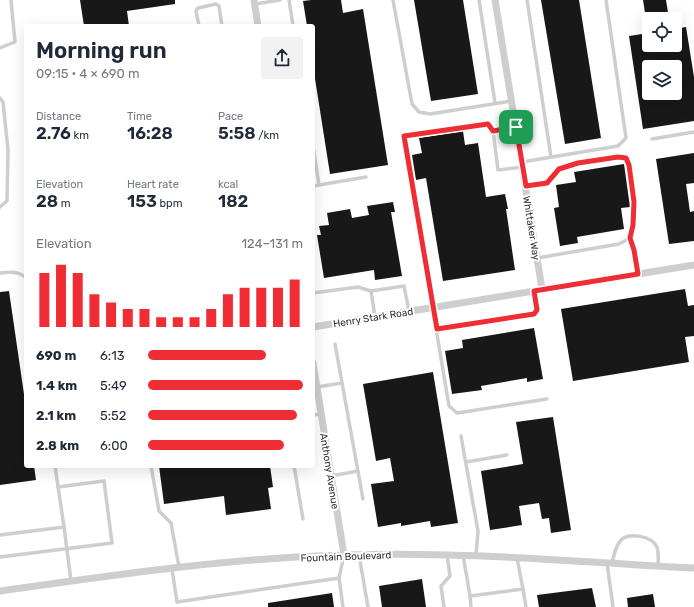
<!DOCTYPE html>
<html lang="en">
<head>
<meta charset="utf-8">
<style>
	:root { --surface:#fff; --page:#f2f2f3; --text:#1f2937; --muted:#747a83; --accent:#ef2d35 }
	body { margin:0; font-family:Rubik,sans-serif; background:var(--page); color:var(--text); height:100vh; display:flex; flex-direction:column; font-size:15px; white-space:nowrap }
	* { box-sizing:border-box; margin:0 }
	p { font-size:13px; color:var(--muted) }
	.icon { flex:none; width:22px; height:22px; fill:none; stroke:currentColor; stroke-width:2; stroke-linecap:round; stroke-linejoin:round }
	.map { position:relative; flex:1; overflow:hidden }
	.side { position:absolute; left:24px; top:24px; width:291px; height:444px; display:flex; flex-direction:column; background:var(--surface); border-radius:4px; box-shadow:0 4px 16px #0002 }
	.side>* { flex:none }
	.fabs { position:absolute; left:642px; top:12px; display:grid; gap:8px }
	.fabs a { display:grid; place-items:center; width:40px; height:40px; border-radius:4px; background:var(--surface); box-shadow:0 4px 16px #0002; font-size:20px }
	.pin { position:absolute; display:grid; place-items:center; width:34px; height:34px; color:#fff; margin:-17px; border-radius:8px; box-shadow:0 2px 6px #0006 }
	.round { display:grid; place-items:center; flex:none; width:42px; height:42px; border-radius:4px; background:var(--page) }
	.head { display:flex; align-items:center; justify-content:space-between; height:68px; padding:0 12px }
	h1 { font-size:22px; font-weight:600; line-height:30px }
	.metrics { display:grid; grid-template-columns:repeat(3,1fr); gap:6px; height:68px; padding:4px 12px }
	.metrics div { display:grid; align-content:center }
	.metrics b { font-size:17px; font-weight:600 }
	.metrics small { font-size:11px; font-weight:400 }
	.metrics p { font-size:11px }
	.chart { height:112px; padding:8px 12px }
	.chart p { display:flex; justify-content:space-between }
	.chart svg { width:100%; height:72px; margin-top:4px; stroke:var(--accent); stroke-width:6 }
	ul { padding:0 12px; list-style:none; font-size:13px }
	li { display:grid; grid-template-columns:64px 48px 1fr; align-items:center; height:30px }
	li i { height:10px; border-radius:5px; background:var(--accent) }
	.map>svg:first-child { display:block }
	.building { fill:#181818; fill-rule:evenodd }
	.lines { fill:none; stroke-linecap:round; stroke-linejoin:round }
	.lane { stroke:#cecece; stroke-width:3.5 }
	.street { stroke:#cecece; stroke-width:7 }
	.route-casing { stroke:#fff; stroke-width:8 }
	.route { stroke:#ef2d35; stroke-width:5 }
	.labels { text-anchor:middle; stroke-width:4; stroke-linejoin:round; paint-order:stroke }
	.street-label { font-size:10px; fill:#313131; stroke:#fff }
</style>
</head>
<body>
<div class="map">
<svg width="694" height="607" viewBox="0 0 694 607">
	<rect width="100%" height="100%" fill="#fff"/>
	<g class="building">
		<path d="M80 0H175V4L127 11 129 26H84Z"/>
		<path d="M311 0H341L343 13 363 9 388 165 330 174 313 66V26H307L303 1Z"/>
		<path d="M414 0H463L478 94 431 101Z"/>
		<path d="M541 0H579L601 138 565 144Z"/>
		<path d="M643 0H666L669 19H646Z"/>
		<path d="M686 27 694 77V121L643 129 629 36 649 33V45H675V29ZM649 67H675V93H649Z"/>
		<path d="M463 131 465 145 478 143 486 197 505 194 508 209H506L515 270 443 281 426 178 416 180 412 155 422 153 419 138Z"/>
		<path d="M694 153V183L686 184 690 212 694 211V241L669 244 656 159Z"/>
		<path d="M624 164 630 207 621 208 624 229 577 237 578 243 560 246 554 208 559 207 556 185 576 182 574 172Z"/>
		<path d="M393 202 395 212H391L402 276 375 280 374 270 324 278 317 235H321L319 226 329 225 327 213 350 209 352 218 369 215 367 206Z"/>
		<path d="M685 289 688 306 694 305V336L685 337 689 362 573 381 561 309Z"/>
		<path d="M9 291 26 408V466H34L36 480 0 485V292Z"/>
		<path d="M534 328 543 379 527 382V378L481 386 482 390 452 394 445 351 463 348 462 340Z"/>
		<path d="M433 372 458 523 431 527 430 521 401 526V523L378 527 371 484 394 481 390 458 376 461 363 384Z"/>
		<path d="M553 417 571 530 551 533 549 518 542 519 539 503 519 506 522 525 490 530 481 471 523 464 516 422Z"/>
		<path d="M159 466H270L273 487 268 488 271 509 226 515 224 496 164 504Z"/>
		<path d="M422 579 426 607H382L379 586Z"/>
		<path d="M592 588 596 607H539L537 595Z"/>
		<path d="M332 593 334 607H268V603Z"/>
		<path d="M653 594 655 607H628L627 598Z"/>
	</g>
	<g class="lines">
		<g class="lane">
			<path d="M289 0 293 26"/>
			<path d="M393 0 412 104 419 112 430 114 512 101"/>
			<path d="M479 0 495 103"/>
			<path d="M527 0 551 157"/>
			<path d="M255 4 280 0"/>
			<path d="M199 26 196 11 198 8 216 4 219 6 222 26"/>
			<path d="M0 48 15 42 11 0"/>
			<path d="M0 98 3 102 8 150 7 201 0 207"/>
			<path d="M493 131 515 127"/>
			<path d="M652 139 694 132"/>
			<path d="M313 146 319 185 313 186"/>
			<path d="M522 162 618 146 626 138 606 0"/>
			<path d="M522 167 498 170 493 131 488 124 404 137 449 406 457 413 547 399"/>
			<path d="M319 185 366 177"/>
			<path d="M526 186 547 183 559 169 578 163 618 157 626 158C636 178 635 217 630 238L619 244 537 258"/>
			<path d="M630 238 637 274"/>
			<path d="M0 273C10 272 19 271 26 278"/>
			<path d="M371 291 404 286 409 311"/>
			<path d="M313 293 358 287 371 291 375 317"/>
			<path d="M437 329 534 314 537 310 534 291"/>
			<path d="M335 344 363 499"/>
			<path d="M317 387 342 383"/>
			<path d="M313 415 321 414"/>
			<path d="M461 436 478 531 476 556"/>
			<path d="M466 462 507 455"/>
			<path d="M55 466 64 527"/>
			<path d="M151 466 159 511 171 523 179 567"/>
			<path d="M294 466 303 519"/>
			<path d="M331 476 358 471"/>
			<path d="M0 535 64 527 71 581"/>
			<path d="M359 555 368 607"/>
			<path d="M463 555 470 596 523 589 517 558"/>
			<path d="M0 557 112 543 104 481 58 487"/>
			<path d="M607 563 613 607"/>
			<path d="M612 564C614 555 615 547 621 540 629 532 652 536 657 547 659 553 658 560 658 566"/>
			<path d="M172 569 177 602 339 578 344 555"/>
			<path d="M339 578 343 607"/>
			<path d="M523 589 526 607"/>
			<path d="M470 596 471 607"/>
			<path d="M444 607 441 586 450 576 447 555"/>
		</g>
		<g class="street">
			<path d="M254 0 258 26"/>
			<path d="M495 0 542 289"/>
			<path d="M313 327 694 265"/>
			<path d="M313 363 344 555"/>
			<path d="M0 591C114 575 229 558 344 555 461 551 578 562 694 568"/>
		</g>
	</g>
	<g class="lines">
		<defs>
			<path id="route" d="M488 124 493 131 516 127 526 186 547 183 559 169 578 163 618 157 626 158 629 165 634 202 633 225 630 238 634 250 638 274 534 291 537 310 534 314 437 329 404 136Z"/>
		</defs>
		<use href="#route" class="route-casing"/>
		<use href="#route" class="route"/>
	</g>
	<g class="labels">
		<g class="street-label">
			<text transform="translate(532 228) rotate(81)" y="4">Whittaker Way</text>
			<text transform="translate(373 317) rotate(-9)" y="4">Henry Stark Road</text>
			<text transform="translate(330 471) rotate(81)" y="4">Anthony Avenue</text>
			<text transform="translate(346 556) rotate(-2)" y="4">Fountain Boulevard</text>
		</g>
	</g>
</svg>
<div class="fabs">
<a><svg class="icon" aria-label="locate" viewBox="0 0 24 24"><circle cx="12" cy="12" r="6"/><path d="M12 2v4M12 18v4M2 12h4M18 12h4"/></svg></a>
<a><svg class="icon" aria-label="layers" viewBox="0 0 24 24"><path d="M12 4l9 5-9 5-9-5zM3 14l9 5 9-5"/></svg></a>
</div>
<div class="pin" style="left:516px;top:127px;background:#1e9e55"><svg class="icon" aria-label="arrive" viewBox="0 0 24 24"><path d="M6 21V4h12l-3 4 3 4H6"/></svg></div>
<section class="side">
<div class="head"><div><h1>Morning run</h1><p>09:15 · 4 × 690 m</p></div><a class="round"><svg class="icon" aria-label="share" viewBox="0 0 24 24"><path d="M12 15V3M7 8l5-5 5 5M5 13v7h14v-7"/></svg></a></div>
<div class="metrics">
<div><p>Distance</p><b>2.76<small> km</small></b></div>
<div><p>Time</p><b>16:28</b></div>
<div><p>Pace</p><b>5:58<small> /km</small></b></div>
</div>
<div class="metrics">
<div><p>Elevation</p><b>28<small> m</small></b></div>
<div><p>Heart rate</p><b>153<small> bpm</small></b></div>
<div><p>kcal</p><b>182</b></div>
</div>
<div class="chart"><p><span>Elevation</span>124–131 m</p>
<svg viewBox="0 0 160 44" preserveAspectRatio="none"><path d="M5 44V11M15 44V6M25 44V11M35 44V24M45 44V29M55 44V33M65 44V33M75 44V38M85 44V38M95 44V38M105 44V33M115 44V24M125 44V20M135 44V20M145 44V20M155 44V15"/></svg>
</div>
<ul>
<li><b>690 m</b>6:13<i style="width:76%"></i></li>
<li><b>1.4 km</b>5:49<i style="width:100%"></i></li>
<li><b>2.1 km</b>5:52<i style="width:96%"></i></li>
<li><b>2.8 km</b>6:00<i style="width:88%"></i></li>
</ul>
</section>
</div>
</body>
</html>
